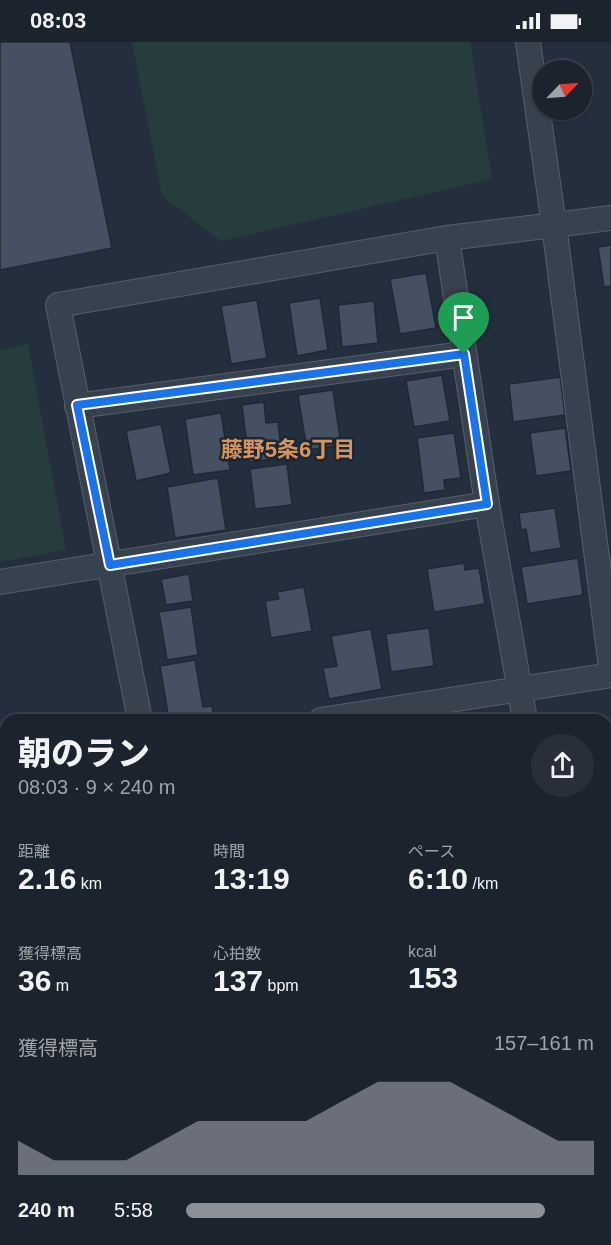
<!DOCTYPE html>
<html lang="ja">
<head>
<meta charset="utf-8">
<style>
	:root { --surface:#1b232e; --page:#282f3a; --text:#f1f3f6; --muted:#a0a4aa; --line:#39404a; --accent:#8c9099 }
	body { margin:0; font-family:Arial,"Noto Sans JP",sans-serif; background:var(--page); color:var(--text); height:100vh; display:flex; flex-direction:column; font-size:22px; white-space:nowrap }
	* { box-sizing:border-box; margin:0 }
	p { font-size:20px; color:var(--muted) }
	.icon { flex:none; width:33px; height:33px; fill:none; stroke:currentColor; stroke-width:2; stroke-linecap:round; stroke-linejoin:round }
	.map { position:relative; flex:1; overflow:hidden }
	.panel { position:absolute; left:0px; top:672px; width:612px; height:531px; display:flex; flex-direction:column; background:var(--surface); border-radius:18px 18px 0 0; box-shadow:0 2px 4px #0004,0 0 0 2px var(--line) }
	.panel>* { flex:none }
	.needle { width:39px; rotate:65deg }
	.buttons { position:absolute; left:532px; top:18px; display:grid; gap:12px }
	.buttons a { display:grid; place-items:center; width:60px; height:60px; border-radius:50%; background:var(--surface); box-shadow:0 2px 4px #0004,0 0 0 2px var(--line); font-size:30px }
	.pin { position:absolute; display:grid; place-items:center; width:51px; height:51px; color:#fff; margin:-62px -26px; border-radius:50% 50% 50% 0; rotate:-45deg; box-shadow:0 0 6px #0007 }
	.pin .icon { rotate:45deg }
	.round { display:grid; place-items:center; flex:none; width:63px; height:63px; border-radius:32px; background:var(--page) }
	.overview { display:flex; align-items:center; justify-content:space-between; height:102px; padding:0 18px }
	h1 { font-size:33px; font-weight:800; line-height:45px }
	.figures { display:grid; grid-template-columns:repeat(3,1fr); gap:9px; height:102px; padding:6px 18px }
	.figures div { display:grid; align-content:center }
	.figures b { font-size:30px; font-weight:800 }
	.figures small { font-size:16px; font-weight:400 }
	.figures p { font-size:16px }
	.chart { height:168px; padding:12px 18px }
	.chart p { display:flex; justify-content:space-between }
	.chart svg { width:100%; height:108px; margin-top:6px; fill:var(--accent); opacity:.7 }
	ul { padding:0 18px; list-style:none; font-size:20px }
	li { display:grid; grid-template-columns:96px 72px 1fr; align-items:center; height:45px }
	li i { height:15px; border-radius:8px; background:var(--accent) }
	.status { display:flex; justify-content:space-between; align-items:center; height:42px; padding:0 30px; background:var(--surface); direction:ltr }
	.status svg { height:16px; fill:currentColor }
	.map>svg:first-child { display:block }
	.green { fill:#263c3f }
	.building { fill:#455162; stroke:#1f2835; stroke-width:1.5 }
	.lines { fill:none; stroke-linecap:round; stroke-linejoin:round }
	.minor-casing { stroke:#565f6c; stroke-width:26 }
	.minor { stroke:#38414e; stroke-width:24 }
	.route-casing { stroke:#fff; stroke-width:12 }
	.route { stroke:#1a73e8; stroke-width:8 }
	.labels { text-anchor:middle; stroke-width:5; stroke-linejoin:round; paint-order:stroke }
	.neighbourhood-label { font-size:22px; font-weight:bold; fill:#d59563; stroke:#1d2633 }
</style>
</head>
<body>
<div class="status"><b>08:03</b><svg viewBox="0 0 49 12"><path d="M0 12V9h3v3zM5 12V6h3v6zM10 12V3h3v9zM15 12V0h3v12zM26 1h20v11H26zM47 4h2v5h-2z"/></svg></div>
<div class="map">
<svg width="611" height="1203" viewBox="0 0 611 1203">
	<rect width="100%" height="100%" fill="#242f3e"/>
	<g class="green">
		<path d="M132 0H470L492 137 221 199 162 154Z"/>
		<path d="M28 302 66 508 0 520V308Z"/>
	</g>
	<g class="building">
		<path d="M0 0H70L112 206 0 228Z"/>
		<path d="M611 203V244L604 245 598 205Z"/>
		<path d="M426 231 436 286 400 292 390 237Z"/>
		<path d="M320 256 328 308 297 314 289 261Z"/>
		<path d="M257 258 267 316 231 322 221 264Z"/>
		<path d="M374 259 378 301 342 305 338 263Z"/>
		<path d="M442 333 450 379 414 385 406 339Z"/>
		<path d="M560 335 565 373 513 380 509 342Z"/>
		<path d="M333 348 341 403 307 408 298 353Z"/>
		<path d="M264 360 266 381 278 380 282 416 249 420 242 363Z"/>
		<path d="M221 371 230 428 193 433 185 377Z"/>
		<path d="M161 382 171 431 136 439 126 389Z"/>
		<path d="M565 386 571 429 536 434 530 391Z"/>
		<path d="M454 391 461 436 444 438 445 448 424 451 417 396Z"/>
		<path d="M287 422 292 463 255 467 250 427Z"/>
		<path d="M218 436 226 488 175 496 167 445Z"/>
		<path d="M555 466 561 506 530 511 526 487 521 488 519 471Z"/>
		<path d="M578 516 583 553 527 562 521 525Z"/>
		<path d="M464 521 465 528 479 526 485 562 434 570 427 527Z"/>
		<path d="M189 532 193 559 166 563 161 537Z"/>
		<path d="M304 545 312 589 271 596 265 559 279 557 277 550Z"/>
		<path d="M191 565 198 613 167 618 159 570Z"/>
		<path d="M429 586 434 624 391 630 386 592Z"/>
		<path d="M371 587 382 647 329 657 323 626 337 624 331 594Z"/>
		<path d="M195 618 203 665 212 664 214 678H169L160 624Z"/>
		<path d="M611 742V781H606V743Z"/>
		<path d="M611 1015V1063H606V1016Z"/>
		<rect x="606" y="1141" width="5" height="41"/>
		<path d="M0 1147H3L4 1191H0Z"/>
		<path d="M187 1197H218L219 1202 187 1203Z"/>
	</g>
	<g class="lines">
		<defs>
			<g id="minor">
				<path d="M528 0 554 183 611 625"/>
				<path d="M447 196 487 462 525 678"/>
				<path d="M77 364 464 312"/>
				<path d="M0 540 487 462"/>
				<path d="M140 678 58 263 447 196 611 176"/>
				<path d="M321 678 611 633"/>
				<path d="M606 804H611"/>
				<path d="M166 1197 167 1203"/>
				<path d="M396 1197V1203"/>
			</g>
		</defs>
		<use href="#minor" class="minor-casing"/>
		<use href="#minor" class="minor"/>
	</g>
	<g class="lines">
		<defs>
			<path id="route" d="M464 312 487 462 110 523 77 363Z"/>
		</defs>
		<use href="#route" class="route-casing"/>
		<use href="#route" class="route"/>
	</g>
	<g class="labels">
		<g class="neighbourhood-label">
			<text x="288" y="415">藤野5条6丁目</text>
		</g>
	</g>
</svg>
<div class="buttons">
<a><svg class="needle" viewBox="-14 -14 28 28"><path d="M0-13l5 13h-10z" fill="#e53935"/><path d="M0 13l5-13h-10z" fill="#a0a4aa"/></svg></a>
</div>
<div class="pin" style="left:464px;top:312px;background:#1e9e55"><svg class="icon" aria-label="arrive" viewBox="0 0 24 24"><path d="M6 21V4h12l-3 4 3 4H6"/></svg></div>
<section class="panel">
<div class="overview"><div><h1>朝のラン</h1><p>08:03 · 9 × 240 m</p></div><a class="round"><svg class="icon" aria-label="share" viewBox="0 0 24 24"><path d="M12 15V3M7 8l5-5 5 5M5 13v7h14v-7"/></svg></a></div>
<div class="figures">
<div><p>距離</p><b>2.16<small> km</small></b></div>
<div><p>時間</p><b>13:19</b></div>
<div><p>ペース</p><b>6:10<small> /km</small></b></div>
</div>
<div class="figures">
<div><p>獲得標高</p><b>36<small> m</small></b></div>
<div><p>心拍数</p><b>137<small> bpm</small></b></div>
<div><p>kcal</p><b>153</b></div>
</div>
<div class="chart"><p><span>獲得標高</span>157–161 m</p>
<svg viewBox="0 0 160 44" preserveAspectRatio="none"><path d="M0 44V30L10 38L20 38L30 38L40 30L50 22L60 22L70 22L80 22L90 14L100 6L110 6L120 6L130 14L140 22L150 30L160 30V44z"/></svg>
</div>
<ul>
<li><b>240 m</b>5:58<i style="width:88%"></i></li>
</ul>
</section>
</div>
</body>
</html>
